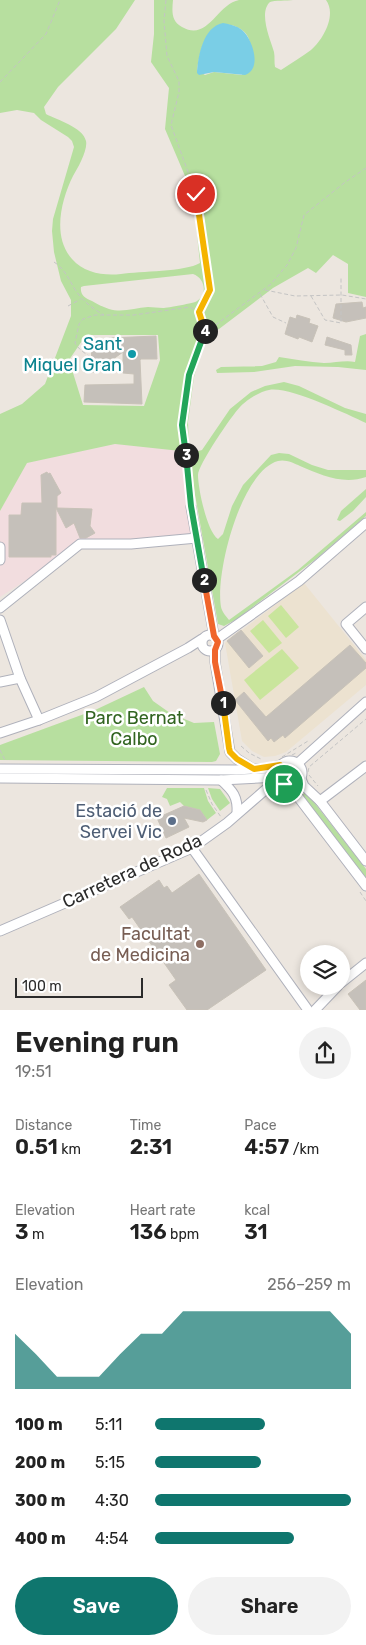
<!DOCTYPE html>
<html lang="en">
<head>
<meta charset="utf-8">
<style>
	:root { --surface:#fff; --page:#f2f2f2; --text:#222; --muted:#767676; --accent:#0f766e }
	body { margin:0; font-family:Rubik,sans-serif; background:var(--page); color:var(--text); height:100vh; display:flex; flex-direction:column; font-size:19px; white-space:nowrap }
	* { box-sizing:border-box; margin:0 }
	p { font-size:16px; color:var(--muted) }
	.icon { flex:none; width:28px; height:28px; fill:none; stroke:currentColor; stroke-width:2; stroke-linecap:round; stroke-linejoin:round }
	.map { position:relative; height:1010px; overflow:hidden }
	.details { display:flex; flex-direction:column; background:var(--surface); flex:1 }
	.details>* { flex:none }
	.fabs { position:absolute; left:300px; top:945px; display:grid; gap:10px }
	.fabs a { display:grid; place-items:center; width:50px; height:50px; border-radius:50%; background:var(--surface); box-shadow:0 2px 8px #0003; font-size:25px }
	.scale { position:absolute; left:15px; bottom:12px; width:128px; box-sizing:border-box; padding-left:5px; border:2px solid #2b2b2b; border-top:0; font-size:14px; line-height:18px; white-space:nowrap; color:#2b2b2b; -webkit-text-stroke:4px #fff; paint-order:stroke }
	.pin { position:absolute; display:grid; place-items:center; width:42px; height:42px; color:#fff; margin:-21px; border:2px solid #fff; border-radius:50%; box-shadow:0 1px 5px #0007 }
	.km { position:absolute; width:25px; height:25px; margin:-12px; border-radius:50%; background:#222; color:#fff; font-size:14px; line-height:25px; text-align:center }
	.round { display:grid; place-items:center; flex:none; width:52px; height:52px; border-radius:26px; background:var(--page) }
	.overview { display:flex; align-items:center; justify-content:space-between; height:85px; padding:0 15px }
	h1 { font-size:28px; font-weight:600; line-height:38px }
	.figures { display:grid; grid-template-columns:repeat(3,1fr); gap:8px; height:85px; padding:5px 15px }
	.figures div { display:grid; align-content:center }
	.figures b { font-size:21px; font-weight:600 }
	.figures small { font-size:14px; font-weight:400 }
	.figures p { font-size:14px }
	.chart { height:140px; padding:10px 15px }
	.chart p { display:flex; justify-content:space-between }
	.chart svg { width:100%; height:90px; margin-top:5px; fill:var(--accent); opacity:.7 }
	.cta { display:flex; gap:10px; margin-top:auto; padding:10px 15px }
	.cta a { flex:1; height:58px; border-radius:30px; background:var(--accent); color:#fff; font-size:20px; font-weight:600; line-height:58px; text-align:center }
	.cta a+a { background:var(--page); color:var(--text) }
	ul { padding:0 15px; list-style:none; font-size:16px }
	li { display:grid; grid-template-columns:80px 60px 1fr; align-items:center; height:38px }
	li i { height:12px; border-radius:6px; background:var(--accent) }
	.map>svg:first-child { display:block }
	.education { fill:#ece2d0 }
	.medical { fill:#f2dddf }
	.green { fill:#b7df9f; fill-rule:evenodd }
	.pitch { fill:#c9e59c }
	.water { fill:#7acee6 }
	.building { fill:#c5c0ba; stroke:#c8c2b8 }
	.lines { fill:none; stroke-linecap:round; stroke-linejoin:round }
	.minor-casing { stroke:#afb1bb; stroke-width:11 }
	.path { stroke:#c4c4c4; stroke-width:1; stroke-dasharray:4 2.5; stroke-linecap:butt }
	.minor { stroke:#fff; stroke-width:9 }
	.split-1-casing { stroke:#fff; stroke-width:10 }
	.split-2-casing { stroke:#fff; stroke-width:10 }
	.split-3-casing { stroke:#fff; stroke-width:10 }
	.split-4-casing { stroke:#fff; stroke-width:10 }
	.split-5-casing { stroke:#fff; stroke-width:10 }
	.split-1 { stroke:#f5b400; stroke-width:6 }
	.split-2 { stroke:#f0652b; stroke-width:6 }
	.split-3 { stroke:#22a559; stroke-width:6 }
	.split-4 { stroke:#22a559; stroke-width:6 }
	.split-5 { stroke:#f5b400; stroke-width:6 }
	.culture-dot { fill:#0f9aa8; stroke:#fff; stroke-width:2 }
	.service-dot { fill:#5c6f8a; stroke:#fff; stroke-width:2 }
	.education-dot { fill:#8d6e63; stroke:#fff; stroke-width:2 }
	.labels { text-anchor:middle; stroke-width:5; stroke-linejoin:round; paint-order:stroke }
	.culture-label { font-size:18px; fill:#0d838f; stroke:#fff; text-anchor:end }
	.park-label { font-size:18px; fill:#316420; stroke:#fff }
	.service-label { font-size:18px; fill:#4e5e75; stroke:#fff; text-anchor:end }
	.street-label { font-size:18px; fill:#2b2b2b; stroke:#fff }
	.education-label { font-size:18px; fill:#785e54; stroke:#fff; text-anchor:end }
</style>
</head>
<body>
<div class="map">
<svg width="366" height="1010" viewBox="0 0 366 1010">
	<rect width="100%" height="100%" fill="#ece6df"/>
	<path class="education" d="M304 583 366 660V685L286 752 275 756 264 757 252 751 242 741 225 643Z"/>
	<path class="medical" d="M115 444 180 450 201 535 80 545 0 597V511L26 463Z"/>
	<g class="green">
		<path d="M0 0H135L116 29 58 87 44 107 46 114C57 120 83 127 86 141 88 150 78 168 73 176 61 200 52 237 72 259 84 273 104 276 121 274 140 271 185 272 200 263L194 206 188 183 165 129 169 88 151 62 154 34V0H173C172 11 171 21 182 27 208 42 217 4 239 0 252 0 279 0 293 0 287 1 274 0 270 2 258 13 271 41 274 52 275 57 274 62 275 67L281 70C291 63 302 57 311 50 323 40 337 15 326 0H366V297L348 293V264L333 255 316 273 308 268 273 288 219 329 212 332 206 338 194 377 188 422 189 448 195 452 202 450 230 409 251 392 265 386 284 382 299 386 345 408 366 414V423C346 414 289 386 269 390 261 391 246 400 240 407 232 415 198 465 198 475 198 488 207 532 218 539L223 534 232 506 243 485 271 455 279 453 289 454 312 465 328 470H366V477C343 485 321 475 300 466 294 463 285 459 278 461 241 471 215 573 221 607 222 612 226 616 229 620L298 570 366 512V516L316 559 237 619 224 626 218 624 194 489 190 452 115 444 27 463 0 511V414L22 404 45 384 71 316V300L61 281 54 252 52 231 53 219 74 147 72 141 68 137 41 120 34 113 17 110 0 113ZM220 24C232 23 249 29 250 44 251 51 244 67 242 75L214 72 205 75 197 70C200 52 203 34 220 24ZM193 274C205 278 208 294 197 301 195 303 167 308 163 308 158 308 153 307 148 307 135 308 122 313 109 309 103 307 97 304 92 301 85 298 80 295 81 287L84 286ZM86 335H158L160 360 144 406 83 405 69 360Z"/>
		<path d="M366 334V370L338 367 295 366 254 372 217 373 216 370 221 367 262 366 276 362 279 357C294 359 309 362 324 363 335 363 345 360 355 362L360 336Z"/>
		<path d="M366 489V497L353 511 340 521 337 520 341 511Z"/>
		<path d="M144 687 153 701 170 713 194 723 214 722 220 754 216 761 212 762 0 760V745L95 710Z"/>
		<path d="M167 788H204L208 801 216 813 207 820 200 810 184 806 180 802 170 806 167 799 162 797Z"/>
		<path d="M208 788 220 789 230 803 220 811 212 799Z"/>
		<path d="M306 792 366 869V878L302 795Z"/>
	</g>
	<g class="pitch">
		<path d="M281 605 299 627 286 638 268 616Z"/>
		<path d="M263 620 282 643 269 653 250 631Z"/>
		<path d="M282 649 299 668 260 700 244 680Z"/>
	</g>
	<path class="water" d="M223 23C230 24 237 26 242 30 252 38 263 69 245 75L214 72 199 75 197 73C198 56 203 27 223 23Z"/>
	<g class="building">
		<path d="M362 302 363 308 366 307V318L346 322 333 318 336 304Z"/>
		<path d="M297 315 310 319 309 323 318 326 312 342 299 337 298 339 285 334 290 317 296 319Z"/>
		<path d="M156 336 157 359H141L140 360 142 404 84 402 85 385 134 384V374L123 373V352L95 372H84L85 360H92L91 347 110 346 109 338Z"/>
		<path d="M327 337 351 345 352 355H345V350L325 345Z"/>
		<path d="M47 472 48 474 50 473 61 493 57 496V508L92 509 90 526 95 533 86 538H80L74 523 66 528 56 508V555H51V557H9V515H21L22 503H42L41 475Z"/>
		<path d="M241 630 263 656 249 668 227 641Z"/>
		<path d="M350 645 366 663V668L285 738 283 735 274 742 271 738 268 741 235 700 244 692 266 717Z"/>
		<path d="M184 806 200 810 207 820 203 822 184 818 189 827 166 838 157 818Z"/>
		<path d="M199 874 266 970 207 1010H187L169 985 176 980 132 917 129 919 120 907 159 880 164 888 167 886 172 893Z"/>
		<path d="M366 980V1010H360L348 994Z"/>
	</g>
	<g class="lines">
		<defs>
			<g id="minor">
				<path d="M191 507 214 636"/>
				<path d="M0 547V560"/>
				<path d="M366 607 346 624 366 649"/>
				<path d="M0 608 80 544H131L197 538"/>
				<path d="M0 620 20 678 39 720"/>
				<circle cx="210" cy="643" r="8"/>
				<path d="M217 639 299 581 366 523"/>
				<path d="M215 650V662L230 752 237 759 253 769"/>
				<path d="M0 682 20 678"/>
				<path d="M0 733 39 720 96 697 188 648 202 639"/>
				<circle cx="290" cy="773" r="12"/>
				<path d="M298 763 366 702"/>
				<path d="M0 769 236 770 269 768 280 765"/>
				<path d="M0 778 221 780 278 777"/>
				<path d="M301 779 304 786 320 801 366 861"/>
				<path d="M221 780C233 791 238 797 237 813"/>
				<path d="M291 785 295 793 366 886"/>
				<path d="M320 801 366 766"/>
				<path d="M192 848 308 1010"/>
				<path d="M0 931 192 848 227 823 279 778"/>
				<path d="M341 983 366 963"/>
				<path d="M315 1010 338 986"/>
			</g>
		</defs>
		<use href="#minor" class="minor-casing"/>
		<g class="path">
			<path d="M166 0 164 21 167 56 179 81V92L171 125 196 194 210 290 199 312"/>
			<path d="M0 82 46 34 60 0"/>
			<path d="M54 262C65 269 69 280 76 291 83 301 93 309 104 315"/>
			<path d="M265 290 295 296 342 295 366 299"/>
			<path d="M260 294 273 317 286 323"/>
			<path d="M311 296 325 320 341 323V278"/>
			<path d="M68 306 81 299"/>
			<path d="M122 366C108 366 82 356 75 343L79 324 83 319 95 315H134L190 307 199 312 206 332"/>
			<path d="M190 498 182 425 189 375 206 332 271 284 287 265 296 248 304 215 344 183 366 168"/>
			<path d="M241 746 249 753 261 759"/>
			<path d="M0 750 5 760"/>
			<path d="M282 757 308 741"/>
			<path d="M286 758 296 753"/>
			<path d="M308 772 309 767 366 719"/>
			<path d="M309 775 318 786"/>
			<path d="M206 790 212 804 221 817"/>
			<path d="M360 892 366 901"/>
		</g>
		<use href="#minor" class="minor"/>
	</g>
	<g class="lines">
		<defs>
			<path id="split-1" d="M223 703 229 748 230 752 237 759 254 769 280 765 278 775 284 784"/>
			<path id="split-2" d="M204 580 214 636 218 642 215 650V662L223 703"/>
			<path id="split-3" d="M186 455 191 506 204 580"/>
			<path id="split-4" d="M186 455 182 425 189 375 205 331"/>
			<path id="split-5" d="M196 194 210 290 199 312 205 331"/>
		</defs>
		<use href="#split-1" class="split-1-casing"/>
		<use href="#split-2" class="split-2-casing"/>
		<use href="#split-3" class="split-3-casing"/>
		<use href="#split-4" class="split-4-casing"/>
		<use href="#split-5" class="split-5-casing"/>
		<use href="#split-1" class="split-1"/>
		<use href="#split-2" class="split-2"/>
		<use href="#split-3" class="split-3"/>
		<use href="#split-4" class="split-4"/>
		<use href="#split-5" class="split-5"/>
	</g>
	<circle class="culture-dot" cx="132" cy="354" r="5"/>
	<circle class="service-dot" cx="172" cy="821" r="5"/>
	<circle class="education-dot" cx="200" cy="944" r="5"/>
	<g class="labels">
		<g class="culture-label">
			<text x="122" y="350">Sant<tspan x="122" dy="21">Miquel Gran</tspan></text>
		</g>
		<g class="park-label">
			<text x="134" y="724">Parc Bernat<tspan x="134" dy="21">Calbo</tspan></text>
		</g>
		<g class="service-label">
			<text x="162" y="817">Estació de<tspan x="162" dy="21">Servei Vic</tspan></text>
		</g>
		<g class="street-label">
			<text transform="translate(132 871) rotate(-25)" y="6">Carretera de Roda</text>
		</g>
		<g class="education-label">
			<text x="190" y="940">Facultat<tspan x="190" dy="21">de Medicina</tspan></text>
		</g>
	</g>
</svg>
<div class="fabs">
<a><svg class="icon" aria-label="layers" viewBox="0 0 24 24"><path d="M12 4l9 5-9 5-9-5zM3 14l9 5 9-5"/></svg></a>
</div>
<div class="scale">100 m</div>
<div class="pin" style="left:284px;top:784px;background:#1e9e55"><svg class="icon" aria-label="arrive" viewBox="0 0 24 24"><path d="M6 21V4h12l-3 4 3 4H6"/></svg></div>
<div class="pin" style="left:196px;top:194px;background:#d93025"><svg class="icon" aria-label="check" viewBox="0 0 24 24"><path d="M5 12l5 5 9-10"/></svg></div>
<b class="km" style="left:223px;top:703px">1</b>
<b class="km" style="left:204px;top:580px">2</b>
<b class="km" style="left:186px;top:455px">3</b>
<b class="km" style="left:205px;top:331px">4</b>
</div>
<section class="details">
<div class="overview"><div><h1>Evening run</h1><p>19:51</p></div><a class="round"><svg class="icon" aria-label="share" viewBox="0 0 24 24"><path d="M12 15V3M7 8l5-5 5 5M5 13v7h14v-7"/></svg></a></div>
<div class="figures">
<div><p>Distance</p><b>0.51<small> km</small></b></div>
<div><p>Time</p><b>2:31</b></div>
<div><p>Pace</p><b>4:57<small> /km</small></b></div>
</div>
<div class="figures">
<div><p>Elevation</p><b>3<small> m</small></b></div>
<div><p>Heart rate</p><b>136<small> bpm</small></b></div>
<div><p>kcal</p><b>31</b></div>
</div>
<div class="chart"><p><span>Elevation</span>256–259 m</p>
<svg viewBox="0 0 160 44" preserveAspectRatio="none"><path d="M0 44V17L10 27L20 38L30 38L40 38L50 27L60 17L70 17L80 6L90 6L100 6L110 6L120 6L130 6L140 6L150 6L160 17V44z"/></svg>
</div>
<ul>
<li><b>100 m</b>5:11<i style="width:56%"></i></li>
<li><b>200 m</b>5:15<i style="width:54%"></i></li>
<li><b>300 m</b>4:30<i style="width:100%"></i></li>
<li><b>400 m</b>4:54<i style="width:71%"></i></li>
</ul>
<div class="cta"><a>Save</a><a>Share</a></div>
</section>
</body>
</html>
